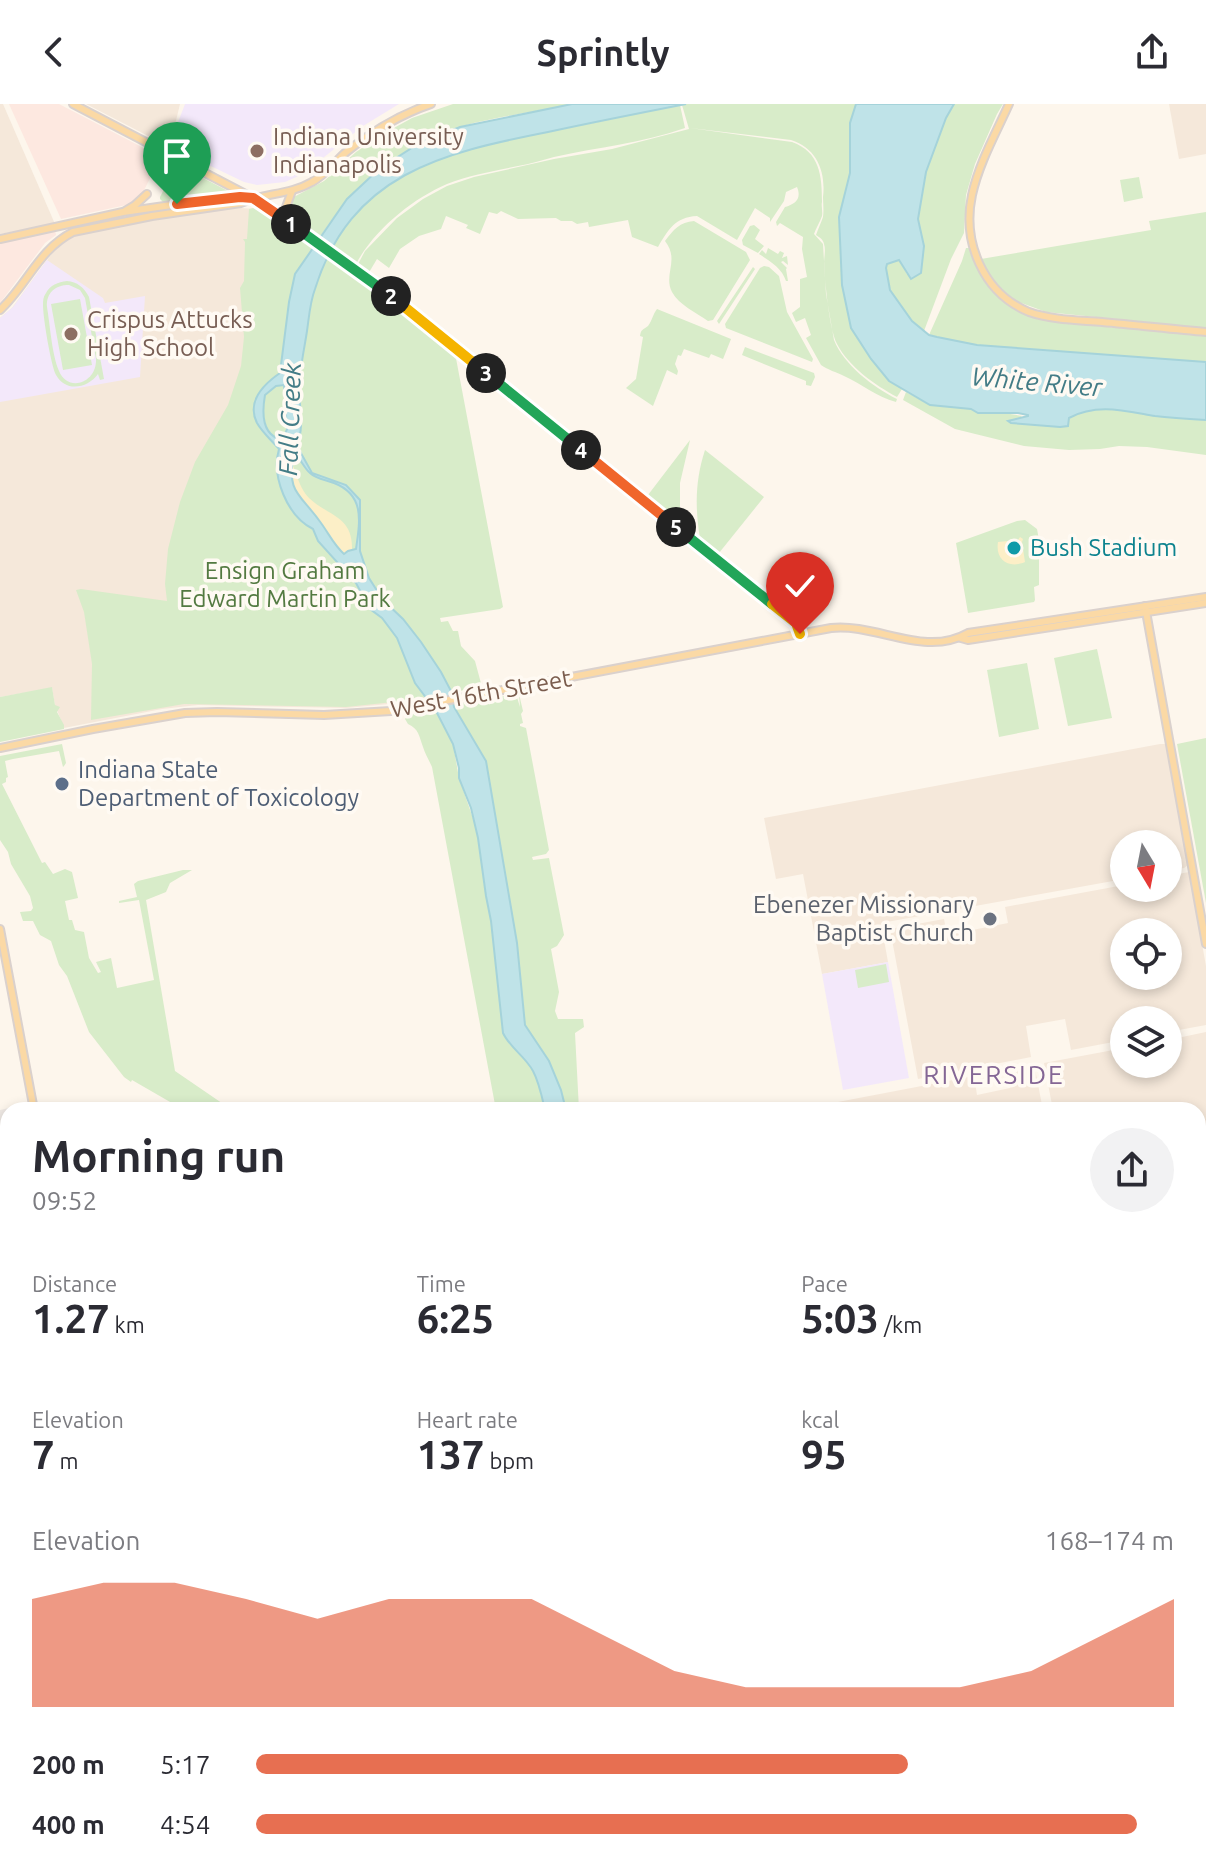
<!DOCTYPE html>
<html lang="en">
<head>
<meta charset="utf-8">
<style>
	:root { --surface:#fff; --page:#f2f2f3; --text:#2b2b33; --muted:#7c7c81; --accent:#e76f51 }
	body { margin:0; font-family:Ubuntu,sans-serif; background:var(--page); color:var(--text); height:100vh; display:flex; flex-direction:column; font-size:30px; white-space:nowrap }
	* { box-sizing:border-box; margin:0 }
	p { font-size:26px; color:var(--muted) }
	.icon { flex:none; width:44px; height:44px; fill:none; stroke:currentColor; stroke-width:2; stroke-linecap:round; stroke-linejoin:round }
	.map { position:relative; flex:1; overflow:hidden }
	.drawer { position:absolute; left:0px; top:998px; width:1206px; height:768px; display:flex; flex-direction:column; background:var(--surface); border-radius:24px 24px 0 0; box-shadow:0 4px 12px #0003 }
	.drawer>* { flex:none }
	.needle { width:52px; rotate:170deg }
	.buttons { position:absolute; left:1110px; top:726px; display:grid; gap:16px }
	.buttons a { display:grid; place-items:center; width:72px; height:72px; border-radius:50%; background:var(--surface); box-shadow:0 4px 12px #0003; font-size:40px }
	.pin { position:absolute; display:grid; place-items:center; width:68px; height:68px; color:#fff; margin:-82px -34px; border-radius:50% 50% 50% 0; rotate:-45deg; box-shadow:0 0 8px #0007 }
	.pin .icon { rotate:45deg }
	.km { position:absolute; width:40px; height:40px; margin:-20px; border-radius:50%; background:#222; color:#fff; font-size:22px; line-height:40px; text-align:center }
	.round { display:grid; place-items:center; flex:none; width:84px; height:84px; border-radius:42px; background:var(--page) }
	.headline { display:flex; align-items:center; justify-content:space-between; height:136px; padding:0 32px }
	h1 { font-size:44px; font-weight:600; line-height:60px }
	.stats { display:grid; grid-template-columns:repeat(3,1fr); gap:12px; height:136px; padding:8px 32px }
	.stats div { display:grid; align-content:center }
	.stats b { font-size:40px; font-weight:600 }
	.stats small { font-size:22px; font-weight:400 }
	.stats p { font-size:22px }
	.chart { height:224px; padding:16px 32px }
	.chart p { display:flex; justify-content:space-between }
	.chart svg { width:100%; height:144px; margin-top:8px; fill:var(--accent); opacity:.7 }
	ul { padding:0 32px; list-style:none; font-size:26px }
	li { display:grid; grid-template-columns:128px 96px 1fr; align-items:center; height:60px }
	li i { height:20px; border-radius:10px; background:var(--accent) }
	header { display:flex; justify-content:space-between; align-items:center; height:104px; padding:0 32px; background:var(--surface); font-size:36px; font-weight:600 }
	.map>svg:first-child { display:block }
	.residential { fill:#f5e8da; fill-rule:evenodd }
	.commercial { fill:#fde8e0 }
	.industrial { fill:#efe9e4 }
	.education { fill:#f3e8fa }
	.green { fill:#d8ecc9; fill-rule:evenodd }
	.sand { fill:#fcefc7 }
	.water { fill:#bfe3e8; stroke:#a5d3da; stroke-width:2; fill-rule:evenodd }
	.lines { fill:none; stroke-linecap:round; stroke-linejoin:round }
	.major-casing { stroke:#dad1cd; stroke-width:10 }
	.highway-casing { stroke:#dad1cd; stroke-width:12 }
	.major { stroke:#fbd9a5; stroke-width:6 }
	.highway { stroke:#f7b7a3; stroke-width:8 }
	.split-1-casing { stroke:#fff; stroke-width:16 }
	.split-2-casing { stroke:#fff; stroke-width:16 }
	.split-3-casing { stroke:#fff; stroke-width:16 }
	.split-4-casing { stroke:#fff; stroke-width:16 }
	.split-5-casing { stroke:#fff; stroke-width:16 }
	.split-6-casing { stroke:#fff; stroke-width:16 }
	.split-7-casing { stroke:#fff; stroke-width:16 }
	.split-1 { stroke:#f0652b; stroke-width:10 }
	.split-2 { stroke:#22a559; stroke-width:10 }
	.split-3 { stroke:#f5b400; stroke-width:10 }
	.split-4 { stroke:#22a559; stroke-width:10 }
	.split-5 { stroke:#f0652b; stroke-width:10 }
	.split-6 { stroke:#22a559; stroke-width:10 }
	.split-7 { stroke:#f5b400; stroke-width:10 }
	.education-dot { fill:#8d6e63; stroke:#fffaf3; stroke-width:3 }
	.culture-dot { fill:#0f9aa8; stroke:#fffaf3; stroke-width:3 }
	.service-dot { fill:#5c6f8a; stroke:#fffaf3; stroke-width:3 }
	.worship-dot { fill:#6b7280; stroke:#fffaf3; stroke-width:3 }
	.labels { text-anchor:middle; stroke-width:7; stroke-linejoin:round; paint-order:stroke }
	.education-label { font-size:24px; fill:#785e54; stroke:#fffaf3; text-anchor:start }
	.culture-label { font-size:24px; fill:#0d838f; stroke:#fffaf3; text-anchor:start }
	.park-label { font-size:24px; fill:#537a41; stroke:#fffaf3 }
	.street-label { font-size:24px; fill:#7a5c4d; stroke:#fffaf3 }
	.service-label { font-size:24px; fill:#4e5e75; stroke:#fffaf3; text-anchor:start }
	.worship-label { font-size:24px; fill:#5b616d; stroke:#fffaf3; text-anchor:end }
	.water-label { font-size:26px; font-style:italic; fill:#437c86; stroke:#fffaf3 }
	.neighbourhood-label { font-size:26px; letter-spacing:2px; fill:#846695; stroke:#fffaf3 }
</style>
</head>
<body>
<header><svg class="icon" aria-label="back" viewBox="0 0 24 24"><path d="M15 5l-7 7 7 7"/></svg>Sprintly<svg class="icon" aria-label="share" viewBox="0 0 24 24"><path d="M12 15V3M7 8l5-5 5 5M5 13v7h14v-7"/></svg></header>
<div class="map">
<svg width="1206" height="1766" viewBox="0 0 1206 1766">
	<rect width="100%" height="100%" fill="#fdf6ec"/>
	<g class="residential">
		<path d="M0 0H3L55 120 0 130Z"/>
		<path d="M86 0H180L174 25 168 34 156 36Z"/>
		<path d="M1169 0H1206V50L1179 55Z"/>
		<path d="M241 104 258 105 315 142 295 170 415 579 427 594 410 598 346 604 198 601 162 605 64 624 55 601 52 584 0 593V214L12 204 56 144 73 132 82 128 132 118 201 107Z"/>
		<path d="M1160 640H1166L1188 761 1184 764 1168 767V740H1124V775L881 819 888 858 822 870 803 770 776 775 764 714Z"/>
		<path d="M1189 768 1206 862V921L1168 928V916H1124V936L1071 946 1065 915 1026 922 1031 953 918 975 890 825 944 815 947 831 1008 819 1005 803 1124 781V784H1168V772ZM1124 828H1168V872H1124Z"/>
		<path d="M1206 928V1274L1198 1276V1006H1053L1044 959 1124 944V960H1168V936Z"/>
		<path d="M1034 960 1043 1006H796L974 972 977 991 1010 984 1007 966Z"/>
		<path d="M1206 1304V1546L1198 1548V1306Z"/>
		<path d="M1206 1556V1616L1198 1617V1558Z"/>
		<path d="M1206 1624V1717L1198 1718V1640L1201 1639 1198 1626Z"/>
	</g>
	<g class="commercial">
		<path d="M9 0H59L161 53 141 92 131 100 61 115Z"/>
		<path d="M55 126 56 131 45 139 0 199V138Z"/>
	</g>
	<path class="industrial" d="M27 1000 28 1006H8V1096L0 1098V1006Z"/>
	<g class="education">
		<path d="M185 0H399L363 22 303 70 285 78 257 81 244 78 196 55 170 39Z"/>
		<path d="M47 156 103 194 105 199 145 192 140 273 0 298V214L13 203Z"/>
		<path d="M888 858 909 974 843 986 822 870Z"/>
	</g>
	<g class="green">
		<path d="M453 0H572C536 8 499 12 463 22 402 40 353 81 320 133L292 113 289 108 290 95 324 77 356 48 383 30 412 14Z"/>
		<path d="M686 0H856L850 19V69L839 113 842 181 851 224 871 255 889 277 902 285 897 293C875 281 849 263 837 240 829 224 825 178 824 159 824 153 826 146 824 140 823 135 820 134 816 131 818 125 821 119 823 113 824 106 823 99 823 93 826 68 817 44 791 36L690 24 792 38C820 48 822 72 822 98 821 103 823 107 822 112 820 118 816 124 814 130L823 140 826 190 834 236C844 261 873 283 897 295L896 298C877 293 862 280 844 272 836 268 828 266 821 261L806 234 811 231 805 214 796 218 792 209 800 203V175L807 173 802 145 803 133 780 119 777 122 776 118 785 103C795 100 802 95 797 83L786 88 784 97 770 118V114L755 104 737 136 697 112C675 113 668 126 658 143L632 133 628 116 589 123 588 118 577 120 572 117H561L556 114 518 115 501 107 497 110 489 108 480 130 466 124 468 121 446 112 441 125 419 132 400 145 389 164 377 155 368 170 357 162 365 147 397 114 423 95 447 82 474 73 554 55 612 45 689 25 682 1Z"/>
		<path d="M954 0H1003L997 10 975 60 966 91 964 129 951 155 924 227C903 212 884 186 887 160L899 156 907 170 924 142 918 115 926 68 946 14Z"/>
		<path d="M680 1 685 24C642 39 599 43 554 53 542 56 530 60 518 62 495 67 469 71 447 80 412 95 374 126 356 160L333 143C375 60 471 43 553 27 596 18 638 10 680 1Z"/>
		<path d="M180 62 226 86 233 90 164 99 160 95V93L174 66Z"/>
		<path d="M1139 73 1143 94 1124 98 1120 76Z"/>
		<path d="M253 104 264 109 314 143 313 146 327 155 328 153 373 184 455 249 503 503 500 505 440 514 441 518 448 517 453 527H458L461 542 475 557 482 583 403 597 346 603 184 600 91 616 92 560 84 508 76 486 81 485 167 497 165 480 168 445 180 398 195 358 228 301 241 262 244 233 240 184 244 177 245 138 243 135H247L249 105Z"/>
		<path d="M1206 108V224L1046 208 1016 197 994 179 981 155 1151 126 1149 117Z"/>
		<path d="M694 117 746 148 750 156 713 216 708 217C697 209 679 201 672 188 663 170 680 156 665 137 673 126 680 118 694 117Z"/>
		<path d="M754 121 760 126 755 135 764 142 758 149 743 141 742 136 750 122Z"/>
		<path d="M768 144 778 150 780 147 784 149 782 154 787 152 788 161 783 157 781 158 787 164 786 165 788 177H786C782 164 770 157 759 150L762 146 766 150Z"/>
		<path d="M966 144H969C984 191 1015 212 1065 219L1206 232V258L977 241 929 231 962 157Z"/>
		<path d="M764 162 769 163 779 172 787 208 813 255 812 258 726 224 725 220 760 164Z"/>
		<path d="M753 163 755 165 719 220 717 217Z"/>
		<path d="M67 177C77 178 84 183 89 193L104 275 100 276 98 270C88 284 66 289 56 271 51 261 43 214 43 201 43 197 43 193 46 189 50 181 58 178 67 177ZM69 181 80 186 85 194 96 255C97 279 68 289 59 267 52 251 50 221 47 203 46 189 55 181 69 181Z"/>
		<path d="M80 195 92 261 63 266 51 200Z"/>
		<path d="M657 205 731 235 723 255 711 250 709 254 684 245 681 252 678 251 675 260 678 267 677 271 667 266 653 302 626 284 636 275 643 233 640 232C641 225 643 226 648 222 652 217 653 210 657 205Z"/>
		<path d="M745 243 814 269 815 273 811 282 806 281V277L742 251Z"/>
		<path d="M906 288 930 301 971 305 978 309H1004L1022 312 1017 316 1010 317 1011 319 1060 323C1087 295 1121 307 1155 312 1172 314 1189 315 1206 316V351L1147 343 1119 342 1100 345 1069 346 1024 342 955 325 903 296Z"/>
		<path d="M690 336 680 379V412L676 415 648 391Z"/>
		<path d="M705 346 764 393 719 449 700 435C695 403 695 377 705 346Z"/>
		<path d="M1025 416 1037 425 1039 436V481L1034 483 1035 496 1034 498 968 509 956 439 1017 417Z"/>
		<path d="M1097 545 1112 614 1068 622 1054 554Z"/>
		<path d="M1027 559 1039 625 999 633 987 566Z"/>
		<path d="M52 583 55 601 60 603 57 608 64 621V625L0 638V593Z"/>
		<path d="M516 590 520 603 519 590 523 607 521 610 523 619 520 620V622L526 624 549 746 546 750 532 753 533 756 549 754 564 831 557 842 551 845 559 888 555 907 558 915H583L584 923 575 929 579 1006H566L561 986 549 957 525 921 517 839 486 658 453 603V600Z"/>
		<path d="M434 604 453 640 459 674 476 723 491 817 503 929C510 944 525 952 533 967 539 978 542 993 545 1006H496L432 663C429 656 425 650 423 643 419 632 419 625 408 620L405 615 408 609Z"/>
		<path d="M1206 634V799L1177 640Z"/>
		<path d="M62 640 66 659 64 662 63 663 59 647 13 655 5 657 8 673 6 674V678L2 680 42 759 45 758 53 770 65 765 72 768 78 794 65 797 69 816H72L75 826 84 828 89 854 98 869 101 868 96 858 111 854 117 884 154 876 139 796 119 799V797L137 793 134 780 138 777 183 766H192L170 779 166 788 146 796 175 967 232 1006H184L132 976 131 978 124 973 89 928 67 872 59 861 51 837 40 831 33 817H23L20 808 31 807 33 804 30 792 11 760 8 748 0 736V652Z"/>
		<path d="M886 860 889 878 858 884 855 866Z"/>
	</g>
	<g class="sand">
		<path d="M292 359C297 371 300 385 309 394 328 412 353 412 352 445L345 451C335 441 330 431 322 420 307 399 287 389 292 359Z"/>
		<path d="M1020 433 1023 435 1022 438 1025 458C1009 465 995 456 998 438L1018 436Z"/>
	</g>
	<g class="water">
		<path d="M572 0H686C640 9 594 18 548 28 441 49 351 70 315 185 310 198 309 213 307 227 304 247 299 268 299 288 300 307 304 323 297 342L312 369 346 381 360 396V447L369 474 383 496 403 515 421 538 441 568 451 587 454 603 486 657 517 839 525 921 549 957 561 986 566 1006H545C542 993 539 978 533 967 525 952 510 944 503 929L491 817 486 792 478 734 471 704 459 674V664L453 640 436 607 415 579 397 534 382 514 370 505 356 479 318 437 313 425C287 412 271 372 279 345 272 337 262 328 257 319 246 297 264 280 280 269L289 198 295 170 347 95 379 65 418 40 460 23ZM284 281 287 325 283 336C261 332 262 308 265 291L276 282ZM294 349C301 355 304 364 310 369 316 375 327 376 334 379 365 391 360 417 356 445L348 447 344 450C334 441 329 430 321 419 300 389 286 390 294 349Z"/>
		<path d="M856 0H954L946 14 926 68 918 115 924 142 921 169 911 175 899 156 887 160 886 164 890 186 912 217 929 231 937 233 977 241 1206 258V316C1189 315 1172 314 1155 312 1125 307 1097 299 1069 314L1068 322 1060 323 1011 319 1008 317 1028 312V311L1018 309H978L971 305 930 301 889 277 871 255 851 224 842 181 839 113 850 69V19Z"/>
	</g>
	<g class="lines">
		<defs>
			<g id="major">
				<path d="M73 0 253 94 388 190 796 519 800 530"/>
				<path d="M1009 0C996 29 979 59 972 91 962 138 983 189 1029 208 1052 216 1078 216 1102 218 1137 221 1171 225 1206 228"/>
				<path d="M125 107 135 101 147 90"/>
				<path d="M290 118 286 103 292 87"/>
				<path d="M0 135 123 108 213 95 250 94"/>
				<path d="M0 206C27 181 39 145 73 128L152 112 241 99C264 89 290 91 312 78 325 71 334 59 345 49 371 28 399 11 431 0"/>
				<path d="M1145 502 1206 840"/>
				<path d="M961 534 968 536 1206 499"/>
				<path d="M0 644 93 625 185 609 217 608 324 611 391 607 831 524C877 519 924 554 968 529L1206 493"/>
				<path d="M0 825 34 1006"/>
				<path d="M0 1106 8 1104"/>
				<path d="M0 1297 8 1296"/>
				<path d="M328 1758 332 1766"/>
			</g>
			<g id="highway">
				<path d="M0 1522 8 1579"/>
				<path d="M0 1609 8 1647"/>
				<path d="M25 1758 27 1766"/>
				<path d="M33 1758 35 1766"/>
				<path d="M45 1758 46 1766"/>
			</g>
		</defs>
		<use href="#major" class="major-casing"/>
		<use href="#highway" class="highway-casing"/>
		<use href="#major" class="major"/>
		<use href="#highway" class="highway"/>
	</g>
	<g class="lines">
		<defs>
			<path id="split-1" d="M177 100 240 93 253 94 291 120"/>
			<path id="split-2" d="M291 120 391 192"/>
			<path id="split-3" d="M391 192 486 269"/>
			<path id="split-4" d="M486 269 581 346"/>
			<path id="split-5" d="M581 346 676 423"/>
			<path id="split-6" d="M676 423 772 500"/>
			<path id="split-7" d="M772 500 796 519 800 530"/>
		</defs>
		<use href="#split-1" class="split-1-casing"/>
		<use href="#split-2" class="split-2-casing"/>
		<use href="#split-3" class="split-3-casing"/>
		<use href="#split-4" class="split-4-casing"/>
		<use href="#split-5" class="split-5-casing"/>
		<use href="#split-6" class="split-6-casing"/>
		<use href="#split-7" class="split-7-casing"/>
		<use href="#split-1" class="split-1"/>
		<use href="#split-2" class="split-2"/>
		<use href="#split-3" class="split-3"/>
		<use href="#split-4" class="split-4"/>
		<use href="#split-5" class="split-5"/>
		<use href="#split-6" class="split-6"/>
		<use href="#split-7" class="split-7"/>
	</g>
	<g class="education-dot">
		<circle cx="257" cy="47" r="8"/>
		<circle cx="71" cy="230" r="8"/>
	</g>
	<circle class="culture-dot" cx="1014" cy="444" r="8"/>
	<circle class="service-dot" cx="62" cy="680" r="8"/>
	<circle class="worship-dot" cx="990" cy="815" r="8"/>
	<g class="labels">
		<g class="education-label">
			<text x="273" y="41">Indiana University<tspan x="273" dy="28">Indianapolis</tspan></text>
			<text x="87" y="224">Crispus Attucks<tspan x="87" dy="28">High School</tspan></text>
		</g>
		<g class="culture-label">
			<text x="1030" y="452">Bush Stadium</text>
		</g>
		<g class="park-label">
			<text x="285" y="475">Ensign Graham<tspan x="285" dy="28">Edward Martin Park</tspan></text>
		</g>
		<g class="street-label">
			<text transform="translate(481 590) rotate(-10)" y="8">West 16th Street</text>
		</g>
		<g class="service-label">
			<text x="78" y="674">Indiana State<tspan x="78" dy="28">Department of Toxicology</tspan></text>
		</g>
		<g class="worship-label">
			<text x="974" y="809">Ebenezer Missionary<tspan x="974" dy="28">Baptist Church</tspan></text>
		</g>
		<g class="water-label">
			<text transform="translate(1037 278) rotate(5)" y="9">White River</text>
			<text transform="translate(290 315) rotate(-88)" y="9">Fall Creek</text>
		</g>
		<g class="neighbourhood-label">
			<text x="994" y="980">RIVERSIDE</text>
		</g>
	</g>
</svg>
<div class="buttons">
<a><svg class="needle" viewBox="-14 -14 28 28"><path d="M0-13l5 13h-10z" fill="#e53935"/><path d="M0 13l5-13h-10z" fill="#7c7c81"/></svg></a>
<a><svg class="icon" aria-label="locate" viewBox="0 0 24 24"><circle cx="12" cy="12" r="6"/><path d="M12 2v4M12 18v4M2 12h4M18 12h4"/></svg></a>
<a><svg class="icon" aria-label="layers" viewBox="0 0 24 24"><path d="M12 4l9 5-9 5-9-5zM3 14l9 5 9-5"/></svg></a>
</div>
<div class="pin" style="left:177px;top:100px;background:#1e9e55"><svg class="icon" aria-label="arrive" viewBox="0 0 24 24"><path d="M6 21V4h12l-3 4 3 4H6"/></svg></div>
<div class="pin" style="left:800px;top:530px;background:#d93025"><svg class="icon" aria-label="check" viewBox="0 0 24 24"><path d="M5 12l5 5 9-10"/></svg></div>
<b class="km" style="left:291px;top:120px">1</b>
<b class="km" style="left:391px;top:192px">2</b>
<b class="km" style="left:486px;top:269px">3</b>
<b class="km" style="left:581px;top:346px">4</b>
<b class="km" style="left:676px;top:423px">5</b>
<section class="drawer">
<div class="headline"><div><h1>Morning run</h1><p>09:52</p></div><a class="round"><svg class="icon" aria-label="share" viewBox="0 0 24 24"><path d="M12 15V3M7 8l5-5 5 5M5 13v7h14v-7"/></svg></a></div>
<div class="stats">
<div><p>Distance</p><b>1.27<small> km</small></b></div>
<div><p>Time</p><b>6:25</b></div>
<div><p>Pace</p><b>5:03<small> /km</small></b></div>
</div>
<div class="stats">
<div><p>Elevation</p><b>7<small> m</small></b></div>
<div><p>Heart rate</p><b>137<small> bpm</small></b></div>
<div><p>kcal</p><b>95</b></div>
</div>
<div class="chart"><p><span>Elevation</span>168–174 m</p>
<svg viewBox="0 0 160 44" preserveAspectRatio="none"><path d="M0 44V11L10 6L20 6L30 11L40 17L50 11L60 11L70 11L80 22L90 33L100 38L110 38L120 38L130 38L140 33L150 22L160 11V44z"/></svg>
</div>
<ul>
<li><b>200 m</b>5:17<i style="width:71%"></i></li>
<li><b>400 m</b>4:54<i style="width:96%"></i></li>
</ul>
</section>
</div>
</body>
</html>
